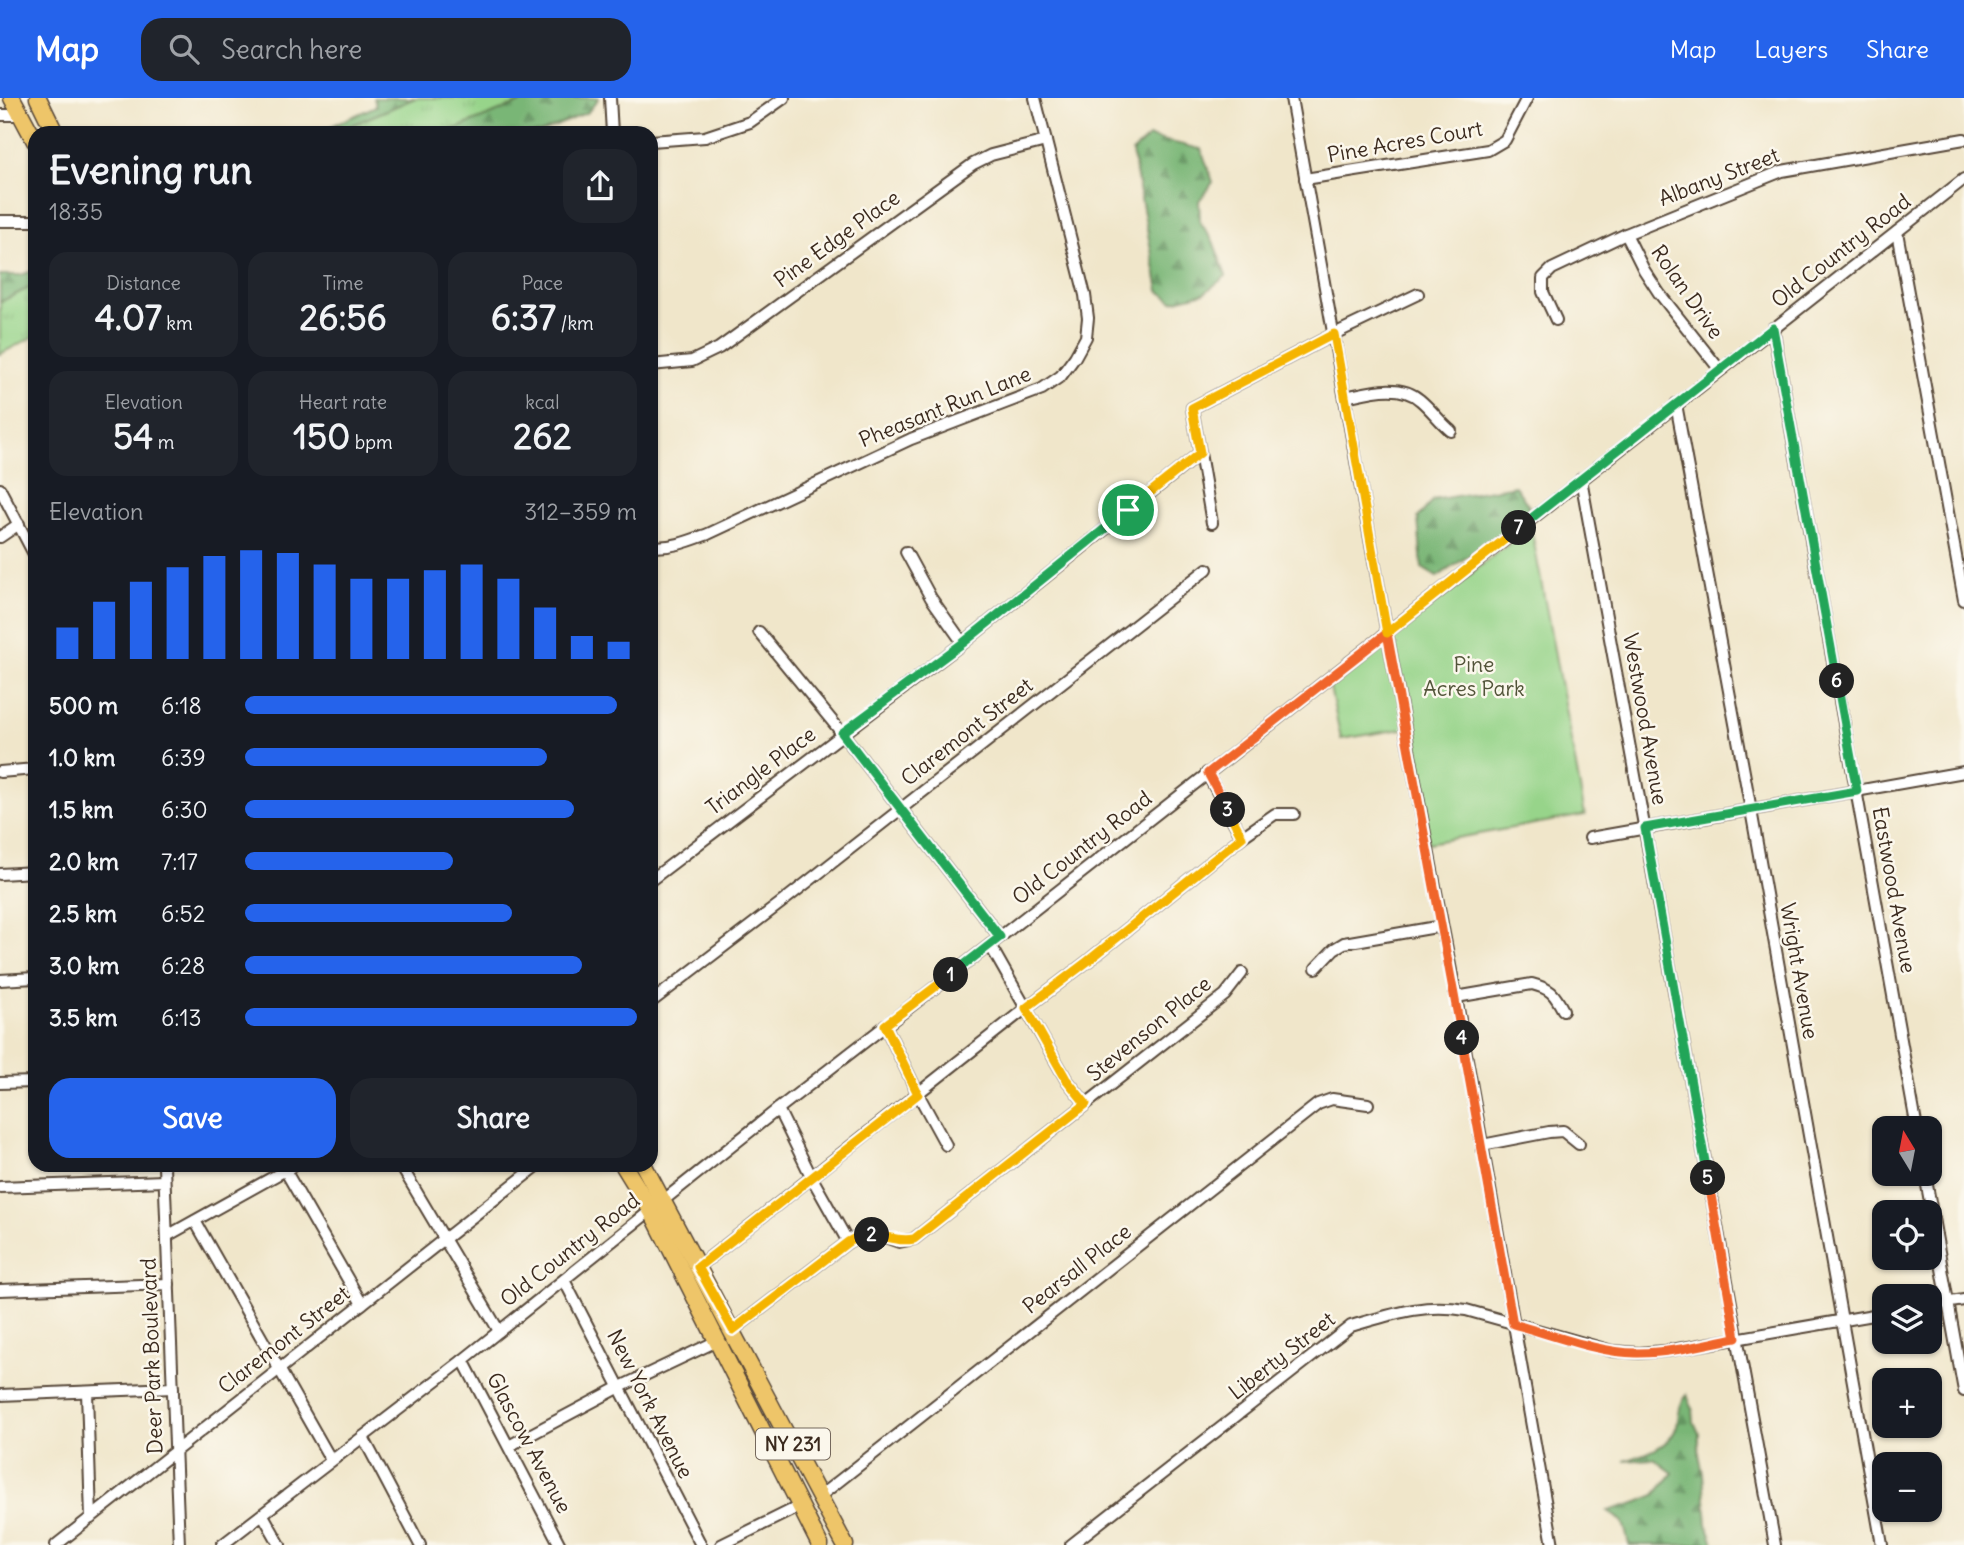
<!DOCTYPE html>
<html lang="en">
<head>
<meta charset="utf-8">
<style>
	:root { --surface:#171b24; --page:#20242c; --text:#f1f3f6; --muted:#9ea1a6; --accent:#2563eb }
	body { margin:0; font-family:Delius,sans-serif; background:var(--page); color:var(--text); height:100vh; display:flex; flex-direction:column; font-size:26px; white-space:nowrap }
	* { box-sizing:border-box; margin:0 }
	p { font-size:23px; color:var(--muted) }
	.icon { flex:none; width:38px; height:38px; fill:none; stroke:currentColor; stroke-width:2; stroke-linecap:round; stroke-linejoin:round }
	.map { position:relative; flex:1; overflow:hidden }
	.drawer { position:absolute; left:28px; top:28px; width:630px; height:1046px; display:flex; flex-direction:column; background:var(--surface); border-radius:21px; box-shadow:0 2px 5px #0004 }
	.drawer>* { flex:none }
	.needle { width:46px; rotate:350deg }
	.fabs { position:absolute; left:1872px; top:1018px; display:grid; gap:14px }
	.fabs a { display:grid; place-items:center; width:70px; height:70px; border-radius:14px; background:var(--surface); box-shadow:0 2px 5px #0004; font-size:35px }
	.pin { position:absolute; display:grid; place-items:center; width:60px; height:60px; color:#fff; margin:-30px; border:4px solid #fff; border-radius:50%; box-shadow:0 2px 7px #0007 }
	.km { position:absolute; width:35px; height:35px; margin:-18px; border-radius:50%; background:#222; color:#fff; font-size:19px; line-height:35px; text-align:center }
	.round { display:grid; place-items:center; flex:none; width:74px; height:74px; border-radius:21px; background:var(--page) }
	.headline { display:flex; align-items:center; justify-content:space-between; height:119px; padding:0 21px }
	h1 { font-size:38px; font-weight:700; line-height:52px }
	.stats { display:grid; grid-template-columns:repeat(3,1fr); gap:10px; height:119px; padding:7px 21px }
	.stats div { display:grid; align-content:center; border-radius:18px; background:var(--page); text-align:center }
	.stats b { font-size:35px; font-weight:700 }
	.stats small { font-size:19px; font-weight:400 }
	.stats p { font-size:19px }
	.chart { height:196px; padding:14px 21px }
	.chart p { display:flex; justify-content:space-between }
	.chart svg { width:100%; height:126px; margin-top:7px; stroke:var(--accent); stroke-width:6 }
	.action { display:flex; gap:14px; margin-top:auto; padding:14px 21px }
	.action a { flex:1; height:80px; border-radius:21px; background:var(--accent); color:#fff; font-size:28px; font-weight:700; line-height:80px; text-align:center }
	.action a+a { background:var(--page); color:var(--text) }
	ul { padding:0 21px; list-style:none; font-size:23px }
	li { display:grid; grid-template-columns:112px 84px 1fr; align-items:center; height:52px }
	li i { height:18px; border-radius:9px; background:var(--accent) }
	header { display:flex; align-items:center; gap:42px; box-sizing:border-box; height:98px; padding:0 35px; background:var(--accent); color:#fff }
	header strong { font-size:33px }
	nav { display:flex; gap:38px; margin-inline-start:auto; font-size:24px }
	.search { width:490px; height:63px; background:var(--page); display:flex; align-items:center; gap:18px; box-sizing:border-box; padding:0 24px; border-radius:21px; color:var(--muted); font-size:26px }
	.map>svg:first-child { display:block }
	.grass { fill:url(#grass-tufts); stroke:#697f54; stroke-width:2 }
	.forest { fill:url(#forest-firs); stroke:#5a704a; stroke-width:2 }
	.park { fill:#97d48a; stroke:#697f54; stroke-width:2 }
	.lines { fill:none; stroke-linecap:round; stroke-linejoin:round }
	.minor-casing { stroke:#564638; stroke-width:14 }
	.primary-casing { stroke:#564638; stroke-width:19 }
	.minor { stroke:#fff; stroke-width:10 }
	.primary { stroke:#eec569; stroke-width:16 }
	.split-1-casing { stroke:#fff; stroke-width:14 }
	.split-2-casing { stroke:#fff; stroke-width:14 }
	.split-3-casing { stroke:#fff; stroke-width:14 }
	.split-4-casing { stroke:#fff; stroke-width:14 }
	.split-5-casing { stroke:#fff; stroke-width:14 }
	.split-6-casing { stroke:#fff; stroke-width:14 }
	.split-7-casing { stroke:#fff; stroke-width:14 }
	.split-8-casing { stroke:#fff; stroke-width:14 }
	.split-1 { stroke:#22a559; stroke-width:9 }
	.split-2 { stroke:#f5b400; stroke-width:9 }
	.split-3 { stroke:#f5b400; stroke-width:9 }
	.split-4 { stroke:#f0652b; stroke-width:9 }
	.split-5 { stroke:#f0652b; stroke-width:9 }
	.split-6 { stroke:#22a559; stroke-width:9 }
	.split-7 { stroke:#22a559; stroke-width:9 }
	.split-8 { stroke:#f5b400; stroke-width:9 }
	.labels { text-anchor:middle; stroke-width:5; stroke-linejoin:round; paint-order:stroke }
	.shield { fill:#fbf7ec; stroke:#75685c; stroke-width:2 }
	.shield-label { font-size:19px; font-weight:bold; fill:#3b2a1e }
	.street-label { font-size:21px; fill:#3b2a1e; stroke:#fbf7ec }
	.park-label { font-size:21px; fill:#525439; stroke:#fbf7ec }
</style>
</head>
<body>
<header>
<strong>Map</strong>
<div class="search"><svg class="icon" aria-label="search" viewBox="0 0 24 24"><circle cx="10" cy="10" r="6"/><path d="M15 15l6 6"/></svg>Search here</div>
<nav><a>Map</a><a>Layers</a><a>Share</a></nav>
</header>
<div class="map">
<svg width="1964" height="1447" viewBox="0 0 1964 1447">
	<defs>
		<pattern id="grass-tufts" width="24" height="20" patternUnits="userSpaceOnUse" patternTransform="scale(1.75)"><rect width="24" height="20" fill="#97d48a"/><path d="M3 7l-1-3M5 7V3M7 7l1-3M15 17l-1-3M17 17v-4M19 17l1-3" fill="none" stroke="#83b677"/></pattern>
		<pattern id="forest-firs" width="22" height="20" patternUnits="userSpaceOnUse" patternTransform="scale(1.75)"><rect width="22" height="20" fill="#79b676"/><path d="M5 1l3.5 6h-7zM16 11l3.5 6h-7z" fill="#649460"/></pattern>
	</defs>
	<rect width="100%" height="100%" fill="#fbf7ec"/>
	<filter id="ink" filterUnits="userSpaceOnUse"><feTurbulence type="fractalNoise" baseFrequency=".0143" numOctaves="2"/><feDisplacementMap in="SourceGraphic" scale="14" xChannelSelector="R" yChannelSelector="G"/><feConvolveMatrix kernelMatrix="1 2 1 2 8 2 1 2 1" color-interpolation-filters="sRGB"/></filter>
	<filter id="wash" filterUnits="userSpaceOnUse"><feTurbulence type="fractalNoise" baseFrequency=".00686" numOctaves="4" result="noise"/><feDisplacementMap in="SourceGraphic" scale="28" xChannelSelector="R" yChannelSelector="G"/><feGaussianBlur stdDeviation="1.57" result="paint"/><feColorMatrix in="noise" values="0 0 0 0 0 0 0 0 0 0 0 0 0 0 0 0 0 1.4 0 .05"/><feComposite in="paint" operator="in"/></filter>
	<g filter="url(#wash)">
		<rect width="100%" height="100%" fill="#f0e6ca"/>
		<g class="grass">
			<path d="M415 0H532L445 35H333Z"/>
			<path d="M35 187V238L0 256V204Z"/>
		</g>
		<g class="forest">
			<path d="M374 0H415L333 35H316L376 8Z"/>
			<path d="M532 0H599L588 14 540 35H445Z"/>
			<path d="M1149 39 1201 51 1213 84 1199 103 1200 124 1213 143 1226 178 1204 195 1173 203 1159 193 1132 54Z"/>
			<path d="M35 172V187L0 204V177H21Z"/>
			<path d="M1515 388 1530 410 1517 425 1437 479 1422 470 1418 420 1433 402Z"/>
			<path d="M1687 1296 1693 1311 1694 1324 1699 1335V1356L1703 1376 1707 1426 1715 1447H1629C1623 1426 1628 1426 1608 1413L1638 1404 1655 1397 1673 1375 1654 1361 1624 1363C1643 1357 1672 1349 1677 1327 1679 1316 1679 1305 1687 1296Z"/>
		</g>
		<path class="park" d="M1531 429 1585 717 1428 745 1408 630 1341 641 1329 585Z"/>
	</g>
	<g filter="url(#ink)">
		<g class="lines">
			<defs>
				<g id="minor">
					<path d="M610 0 612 35"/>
					<path d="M1291 0 1387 535 1456 899 1553 1447"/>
					<path d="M0 17H20"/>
					<path d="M651 43 705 39 750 24 784 0"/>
					<path d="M1305 81 1488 52 1505 42 1527 0"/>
					<path d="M0 123H35"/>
					<path d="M1897 134 1964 502"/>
					<path d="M1626 136 1644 172 1659 195 1720 272"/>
					<path d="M1556 222 1543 194V180L1552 171 1626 136 1782 73 1964 41"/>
					<path d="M1773 230 1917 1031"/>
					<path d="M651 267 692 263 719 250 973 66 991 57 1046 43"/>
					<path d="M1345 299C1369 294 1400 284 1420 302 1431 311 1440 324 1451 333"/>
					<path d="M1676 306 1751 712 1882 1447"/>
					<path d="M1200 355 1192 310 1334 236 1418 196"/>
					<path d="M1581 381 1775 1447"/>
					<path d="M0 391 35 458"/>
					<path d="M0 439 19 426"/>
					<path d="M651 449C672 450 689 443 708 436L911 341 1042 291 1061 278 1075 259 1086 239 1088 220 1085 197 1035 0"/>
					<path d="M906 454 931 500 963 545"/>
					<path d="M759 534 842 635 1000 839"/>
					<path d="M0 674 35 671"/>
					<path d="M1207 675 1242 739"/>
					<path d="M1590 740 1964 674"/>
					<path d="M0 776 35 774"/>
					<path d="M651 782 963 545 1200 355 1212 425"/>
					<path d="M990 847 1066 981 1086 1006"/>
					<path d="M1316 870 1334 851 1344 845 1442 828"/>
					<path d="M0 882 35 880"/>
					<path d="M1456 899 1532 886C1551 891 1554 895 1563 912"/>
					<path d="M651 904 782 804 1207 471"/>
					<path d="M885 927 918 996 946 1047"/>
					<path d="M0 985 35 984"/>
					<path d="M778 1011 812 1080 848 1144"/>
					<path d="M1482 1047 1549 1034 1563 1033 1579 1046"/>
					<path d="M164 1068 179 1447"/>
					<path d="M401 1068 499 1233"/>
					<path d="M285 1072 362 1206"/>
					<path d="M1925 1076 1964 1293"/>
					<path d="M0 1089 164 1083"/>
					<path d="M195 1123 331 1362"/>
					<path d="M167 1138 293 1068"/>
					<path d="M698 1169 1026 910 1088 863 1242 739 1275 716H1294"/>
					<path d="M564 1182 701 1447"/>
					<path d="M0 1192 169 1186"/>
					<path d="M1930 1207 1964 1202"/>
					<path d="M733 1232 848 1144 863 1136 882 1138 899 1144 914 1141 1225 897 1242 875"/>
					<path d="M463 1262 560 1447"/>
					<path d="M87 1294 91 1420"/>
					<path d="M0 1297 173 1290"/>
					<path d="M363 1339 420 1447"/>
					<path d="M509 1348 620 1289 717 1243"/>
					<path d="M820 1398 1318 1006 1332 1001 1368 1006"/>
					<path d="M263 1417 280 1447"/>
					<path d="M56 1447 537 1068"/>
					<path d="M222 1447 463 1262 778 1011 1000 839 1964 81"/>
					<path d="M721 1447 800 1408"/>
					<path d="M1071 1447 1351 1228C1393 1216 1422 1205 1466 1212L1612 1253 1639 1255 1666 1253 1885 1215"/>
				</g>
				<g id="primary">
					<path d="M12 0 35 43"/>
					<path d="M38 0 55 35"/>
					<path d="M624 1068 651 1112 820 1447"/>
					<path d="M644 1068 845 1447"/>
				</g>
			</defs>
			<use href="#minor" class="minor-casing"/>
			<use href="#primary" class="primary-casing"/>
			<use href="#minor" class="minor"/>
			<use href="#primary" class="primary"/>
		</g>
	</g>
	<g class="lines" filter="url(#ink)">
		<defs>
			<path id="split-1" d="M951 877 1000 839 842 635 963 545 1128 412"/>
			<path id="split-2" d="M872 1137 863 1136 848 1144 733 1232 698 1169 918 996 885 927 951 877"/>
			<path id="split-3" d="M872 1137C890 1138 896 1144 914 1141L1086 1006 1066 981 1026 910 1088 863 1242 739 1228 712"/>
			<path id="split-4" d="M1228 712 1208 675 1387 535 1462 940"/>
			<path id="split-5" d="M1462 940 1513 1226C1550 1236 1601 1256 1639 1255 1672 1255 1704 1246 1736 1240L1708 1080"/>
			<path id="split-6" d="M1708 1080 1645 730 1857 693 1837 583"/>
			<path id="split-7" d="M1519 430 1773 230 1837 583"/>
			<path id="split-8" d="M1128 412 1200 355 1192 310 1334 236 1387 535 1519 430"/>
		</defs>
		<use href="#split-1" class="split-1-casing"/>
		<use href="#split-2" class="split-2-casing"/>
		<use href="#split-3" class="split-3-casing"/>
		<use href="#split-4" class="split-4-casing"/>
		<use href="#split-5" class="split-5-casing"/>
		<use href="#split-6" class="split-6-casing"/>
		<use href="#split-7" class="split-7-casing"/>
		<use href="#split-8" class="split-8-casing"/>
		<use href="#split-1" class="split-1"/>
		<use href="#split-2" class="split-2"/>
		<use href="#split-3" class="split-3"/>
		<use href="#split-4" class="split-4"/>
		<use href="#split-5" class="split-5"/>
		<use href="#split-6" class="split-6"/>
		<use href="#split-7" class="split-7"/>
		<use href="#split-8" class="split-8"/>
	</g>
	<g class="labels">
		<rect class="shield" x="756" y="1330.5" width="74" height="31" rx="5"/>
		<g class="shield-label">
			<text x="793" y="1353">NY 231</text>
		</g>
		<g class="street-label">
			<text transform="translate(1405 44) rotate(-10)" y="7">Pine Acres Court</text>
			<text transform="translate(1719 79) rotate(-21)" y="7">Albany Street</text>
			<text transform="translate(837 141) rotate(-36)" y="7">Pine Edge Place</text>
			<text transform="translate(1841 153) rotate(-38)" y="7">Old Country Road</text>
			<text transform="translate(1687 194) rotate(55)" y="7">Rolan Drive</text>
			<text transform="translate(945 309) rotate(-22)" y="7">Pheasant Run Lane</text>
			<text transform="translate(1645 621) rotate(80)" y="7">Westwood Avenue</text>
			<text transform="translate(967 634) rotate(-38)" y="7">Claremont Street</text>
			<text transform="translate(761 673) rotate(-37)" y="7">Triangle Place</text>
			<text transform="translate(1082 750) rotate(-38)" y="7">Old Country Road</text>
			<text transform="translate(1894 792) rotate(80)" y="7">Eastwood Avenue</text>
			<text transform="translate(1799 873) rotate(80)" y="7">Wright Avenue</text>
			<text transform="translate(1149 931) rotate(-39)" y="7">Stevenson Place</text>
			<text transform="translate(570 1152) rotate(-38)" y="7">Old Country Road</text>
			<text transform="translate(1077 1171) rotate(-38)" y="7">Pearsall Place</text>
			<text transform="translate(284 1242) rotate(-38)" y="7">Claremont Street</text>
			<text transform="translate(152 1258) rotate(-92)" y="7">Deer Park Boulevard</text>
			<text transform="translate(1282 1258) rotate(-38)" y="7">Liberty Street</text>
			<text transform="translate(650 1306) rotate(63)" y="7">New York Avenue</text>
			<text transform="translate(529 1345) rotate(62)" y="7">Glascow Avenue</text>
		</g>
		<g class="park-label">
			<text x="1474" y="574">Pine<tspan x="1474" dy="24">Acres Park</tspan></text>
		</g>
	</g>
</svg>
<div class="fabs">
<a><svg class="needle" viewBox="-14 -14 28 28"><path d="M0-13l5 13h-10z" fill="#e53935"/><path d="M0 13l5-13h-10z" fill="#9ea1a6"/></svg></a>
<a><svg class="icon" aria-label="locate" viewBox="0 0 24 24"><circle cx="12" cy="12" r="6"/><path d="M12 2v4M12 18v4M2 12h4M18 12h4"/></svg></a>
<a><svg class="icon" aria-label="layers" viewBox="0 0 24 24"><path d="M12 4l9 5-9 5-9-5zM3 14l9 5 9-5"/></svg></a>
<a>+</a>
<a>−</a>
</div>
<div class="pin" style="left:1128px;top:412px;background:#1e9e55"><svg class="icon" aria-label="arrive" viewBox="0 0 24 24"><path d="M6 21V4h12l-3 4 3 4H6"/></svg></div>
<b class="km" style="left:951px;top:877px">1</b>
<b class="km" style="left:872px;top:1137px">2</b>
<b class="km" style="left:1228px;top:712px">3</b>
<b class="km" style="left:1462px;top:940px">4</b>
<b class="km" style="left:1708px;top:1080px">5</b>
<b class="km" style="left:1837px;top:583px">6</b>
<b class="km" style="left:1519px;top:430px">7</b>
<section class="drawer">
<div class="headline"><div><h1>Evening run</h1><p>18:35</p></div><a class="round"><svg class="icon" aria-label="share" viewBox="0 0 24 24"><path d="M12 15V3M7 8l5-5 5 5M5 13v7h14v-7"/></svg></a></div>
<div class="stats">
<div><p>Distance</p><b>4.07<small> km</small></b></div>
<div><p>Time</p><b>26:56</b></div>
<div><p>Pace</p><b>6:37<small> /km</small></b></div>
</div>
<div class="stats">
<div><p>Elevation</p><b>54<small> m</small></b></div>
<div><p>Heart rate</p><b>150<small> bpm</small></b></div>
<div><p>kcal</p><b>262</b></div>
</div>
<div class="chart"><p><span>Elevation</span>312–359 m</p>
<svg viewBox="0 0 160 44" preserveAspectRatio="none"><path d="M5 44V33M15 44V24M25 44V17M35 44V12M45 44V8M55 44V6M65 44V7M75 44V11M85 44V16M95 44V16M105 44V13M115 44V11M125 44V16M135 44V26M145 44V36M155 44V38"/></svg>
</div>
<ul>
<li><b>500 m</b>6:18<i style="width:95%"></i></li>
<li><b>1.0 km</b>6:39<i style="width:77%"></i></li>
<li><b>1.5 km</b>6:30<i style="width:84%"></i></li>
<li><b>2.0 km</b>7:17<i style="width:53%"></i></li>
<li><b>2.5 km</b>6:52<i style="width:68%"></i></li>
<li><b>3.0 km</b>6:28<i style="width:86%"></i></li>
<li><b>3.5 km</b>6:13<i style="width:100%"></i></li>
</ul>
<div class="action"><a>Save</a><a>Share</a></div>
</section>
</div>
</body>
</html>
